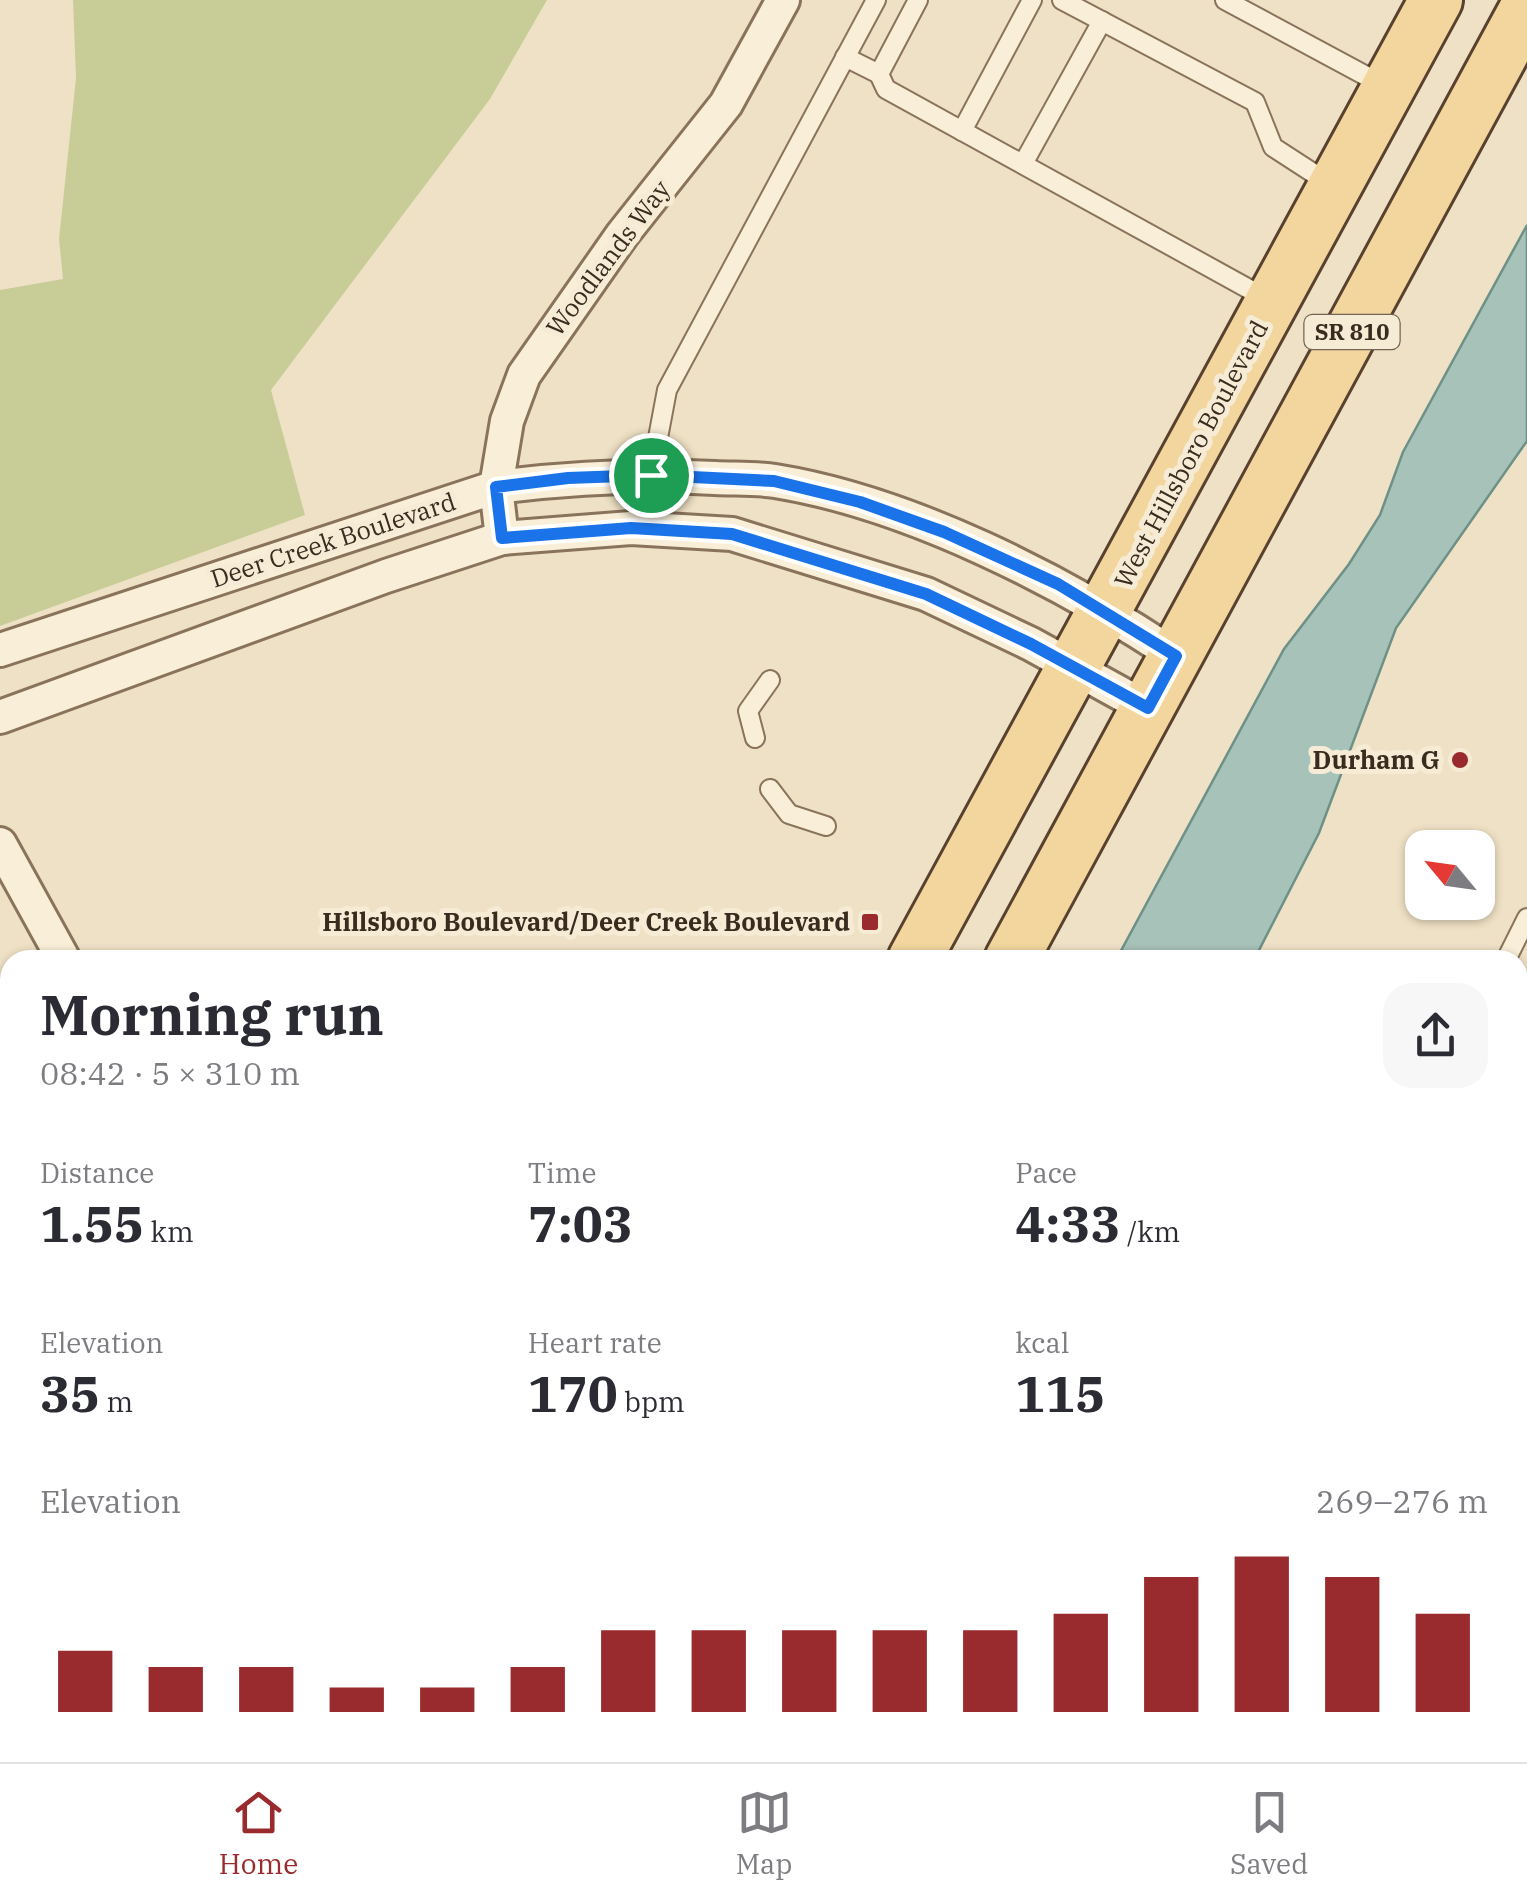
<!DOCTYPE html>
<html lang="en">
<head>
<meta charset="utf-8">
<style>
	:root { --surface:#fff; --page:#f7f7f7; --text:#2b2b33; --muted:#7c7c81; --line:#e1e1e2; --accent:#992a2d }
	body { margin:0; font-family:"IBM Plex Serif",serif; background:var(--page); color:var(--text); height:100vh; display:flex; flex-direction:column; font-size:38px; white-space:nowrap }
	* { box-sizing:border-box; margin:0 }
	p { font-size:32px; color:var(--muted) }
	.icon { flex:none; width:55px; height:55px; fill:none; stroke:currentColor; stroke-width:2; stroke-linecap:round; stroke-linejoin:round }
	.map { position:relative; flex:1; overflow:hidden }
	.panel { position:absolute; left:0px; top:950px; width:1528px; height:812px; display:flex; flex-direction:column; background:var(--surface); border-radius:30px 30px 0 0; box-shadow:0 2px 8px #0004 }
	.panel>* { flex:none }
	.needle { width:65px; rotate:299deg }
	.tools { position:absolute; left:1405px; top:830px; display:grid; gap:20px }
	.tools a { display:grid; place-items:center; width:90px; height:90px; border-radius:20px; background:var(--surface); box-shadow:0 2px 8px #0004; font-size:50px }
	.pin { position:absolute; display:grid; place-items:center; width:85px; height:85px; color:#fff; margin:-42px; border:5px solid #fff; border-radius:50%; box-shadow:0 2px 10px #0007 }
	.round { display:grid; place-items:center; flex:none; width:105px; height:105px; border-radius:30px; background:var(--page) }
	.headline { display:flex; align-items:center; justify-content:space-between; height:170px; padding:0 40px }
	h1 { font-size:55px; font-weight:700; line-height:75px }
	.stats { display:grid; grid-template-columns:repeat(3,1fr); gap:15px; height:170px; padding:10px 40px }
	.stats div { display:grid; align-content:center }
	.stats b { font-size:50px; font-weight:700 }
	.stats small { font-size:28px; font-weight:400 }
	.stats p { font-size:28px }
	.chart { height:280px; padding:20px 40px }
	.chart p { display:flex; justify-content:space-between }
	.chart svg { width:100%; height:180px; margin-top:10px; stroke:var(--accent); stroke-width:6 }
	.tab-bar { display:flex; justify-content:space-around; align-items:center; height:140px; border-top:2px solid var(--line); background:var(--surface); font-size:28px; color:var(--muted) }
	.tab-bar a { display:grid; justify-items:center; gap:5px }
	.tab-bar .selected { color:var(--accent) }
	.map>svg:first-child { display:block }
	.green { fill:#c8cd98 }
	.water { fill:#a7c2b9; stroke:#6d9187; stroke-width:2.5 }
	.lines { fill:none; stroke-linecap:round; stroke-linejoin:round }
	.lane-casing { stroke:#8a735b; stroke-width:22 }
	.street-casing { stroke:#8a735b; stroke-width:38 }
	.primary-casing { stroke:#58412f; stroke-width:58 }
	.lane { stroke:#f9efd8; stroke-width:18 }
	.street { stroke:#f9efd8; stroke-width:32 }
	.primary { stroke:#f2d69d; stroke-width:52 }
	.route-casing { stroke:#fff; stroke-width:20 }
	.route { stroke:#1a73e8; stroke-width:12 }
	.poi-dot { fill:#992a2d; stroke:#f6ecd5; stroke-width:4 }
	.labels { text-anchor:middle; stroke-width:10; stroke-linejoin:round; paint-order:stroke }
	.shield { fill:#f6ecd5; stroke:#726556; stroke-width:2.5 }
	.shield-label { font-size:22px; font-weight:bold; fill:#3a2b1f }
	.street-label { font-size:25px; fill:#3a2b1f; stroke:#f6ecd5 }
	.poi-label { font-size:25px; font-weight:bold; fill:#3a2b1f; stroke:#f6ecd5; text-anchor:end }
</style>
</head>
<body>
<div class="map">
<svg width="1527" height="1762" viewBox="0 0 1527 1762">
	<rect width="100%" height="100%" fill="#efe1c5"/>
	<path class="green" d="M73 0H547L490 99 271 390 305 515 0 626V290L63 279 59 239 76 78Z"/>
	<g class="water">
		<path d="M1527 225V441L1396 628 1319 833 1254 960H1116L1284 649 1349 564 1380 515 1403 452Z"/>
		<path d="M680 1753V1752L794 1753 787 1762H675Z"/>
	</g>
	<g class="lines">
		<defs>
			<g id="lane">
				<path d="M1062 0 1255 102 1273 147 1330 184"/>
				<path d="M1225 0 1383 85"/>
				<path d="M845 57 879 74 918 0"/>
				<path d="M879 74 886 89 1269 300"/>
				<path d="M962 131 1032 0"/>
				<path d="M1023 164 1102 21"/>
				<path d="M651 475 667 390 876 0"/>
				<path d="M755 738 748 711 770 680"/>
				<path d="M770 789 789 814 826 826"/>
				<path d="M1506 960 1527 918"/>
				<path d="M1518 1108 1527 1113"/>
				<path d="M1504 1752 1520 1762"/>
				<path d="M860 1756 871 1762"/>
				<path d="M1055 1762 1060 1752"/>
			</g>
			<g id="street">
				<path d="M502 538 496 487 507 421 524 375 622 235 726 104 783 0"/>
				<path d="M0 650 496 487C569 478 641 474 715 478 735 479 756 478 775 481 911 503 1062 581 1176 656"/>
				<path d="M0 717 386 576 502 538 631 528 732 534 926 594 1031 644 1147 708"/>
				<path d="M0 844 64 960"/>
				<path d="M0 1096 10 1085"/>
				<path d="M0 1223 10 1228"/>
				<path d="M0 1449 10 1431"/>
			</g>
			<g id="primary">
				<path d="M914 960 1436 0"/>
				<path d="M1011 960 1527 7"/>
				<path d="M475 1762 480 1752"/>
				<path d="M564 1762 569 1752"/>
			</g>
		</defs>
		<use href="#lane" class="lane-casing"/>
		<use href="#street" class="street-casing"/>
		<use href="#primary" class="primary-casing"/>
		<use href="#lane" class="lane"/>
		<use href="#street" class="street"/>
		<use href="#primary" class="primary"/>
	</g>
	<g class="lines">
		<defs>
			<path id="route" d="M651 475 774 481 860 502 944 532 1058 584 1176 656 1148 708 1031 644 926 594 732 534 631 528 502 538 496 487 568 478Z"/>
		</defs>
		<use href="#route" class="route-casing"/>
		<use href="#route" class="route"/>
	</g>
	<g class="poi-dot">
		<circle cx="1460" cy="760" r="10"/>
		<rect x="860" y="912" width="20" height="20" rx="5"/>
	</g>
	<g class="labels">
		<rect class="shield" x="1304.5" y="315" width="95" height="34" rx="8"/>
		<g class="shield-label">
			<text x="1352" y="340">SR 810</text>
		</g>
		<g class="street-label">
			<text transform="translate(608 258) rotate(-53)" y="9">Woodlands Way</text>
			<text transform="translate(1191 454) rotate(-62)" y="9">West Hillsboro Boulevard</text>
			<text transform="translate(333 540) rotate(-18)" y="9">Deer Creek Boulevard</text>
		</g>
		<g class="poi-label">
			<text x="1440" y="769">Durham G</text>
			<text x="850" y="931">Hillsboro Boulevard/Deer Creek Boulevard</text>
		</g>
	</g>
</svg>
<div class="tools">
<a><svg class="needle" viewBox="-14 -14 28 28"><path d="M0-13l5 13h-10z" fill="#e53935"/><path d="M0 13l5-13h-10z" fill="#7c7c81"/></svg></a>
</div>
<div class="pin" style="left:651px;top:475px;background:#1e9e55"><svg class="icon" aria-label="arrive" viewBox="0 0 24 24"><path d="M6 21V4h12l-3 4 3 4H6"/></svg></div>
<section class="panel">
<div class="headline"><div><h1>Morning run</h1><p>08:42 · 5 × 310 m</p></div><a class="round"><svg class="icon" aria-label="share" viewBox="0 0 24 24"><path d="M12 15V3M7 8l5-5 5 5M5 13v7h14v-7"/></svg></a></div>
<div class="stats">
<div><p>Distance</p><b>1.55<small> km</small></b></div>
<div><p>Time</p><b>7:03</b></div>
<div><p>Pace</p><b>4:33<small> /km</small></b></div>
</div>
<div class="stats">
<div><p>Elevation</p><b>35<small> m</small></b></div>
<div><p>Heart rate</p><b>170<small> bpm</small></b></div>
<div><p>kcal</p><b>115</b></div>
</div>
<div class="chart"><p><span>Elevation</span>269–276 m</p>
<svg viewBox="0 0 160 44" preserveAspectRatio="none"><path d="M5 44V29M15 44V33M25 44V33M35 44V38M45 44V38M55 44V33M65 44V24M75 44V24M85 44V24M95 44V24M105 44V24M115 44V20M125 44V11M135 44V6M145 44V11M155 44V20"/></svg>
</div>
</section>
</div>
<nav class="tab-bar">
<a class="selected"><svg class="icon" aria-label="home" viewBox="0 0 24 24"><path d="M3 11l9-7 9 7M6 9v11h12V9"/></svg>Home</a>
<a><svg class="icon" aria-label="map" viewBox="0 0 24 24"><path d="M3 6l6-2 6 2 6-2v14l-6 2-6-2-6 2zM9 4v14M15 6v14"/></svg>Map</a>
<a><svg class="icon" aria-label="saved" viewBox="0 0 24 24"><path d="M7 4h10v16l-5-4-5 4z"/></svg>Saved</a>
</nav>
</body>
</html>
